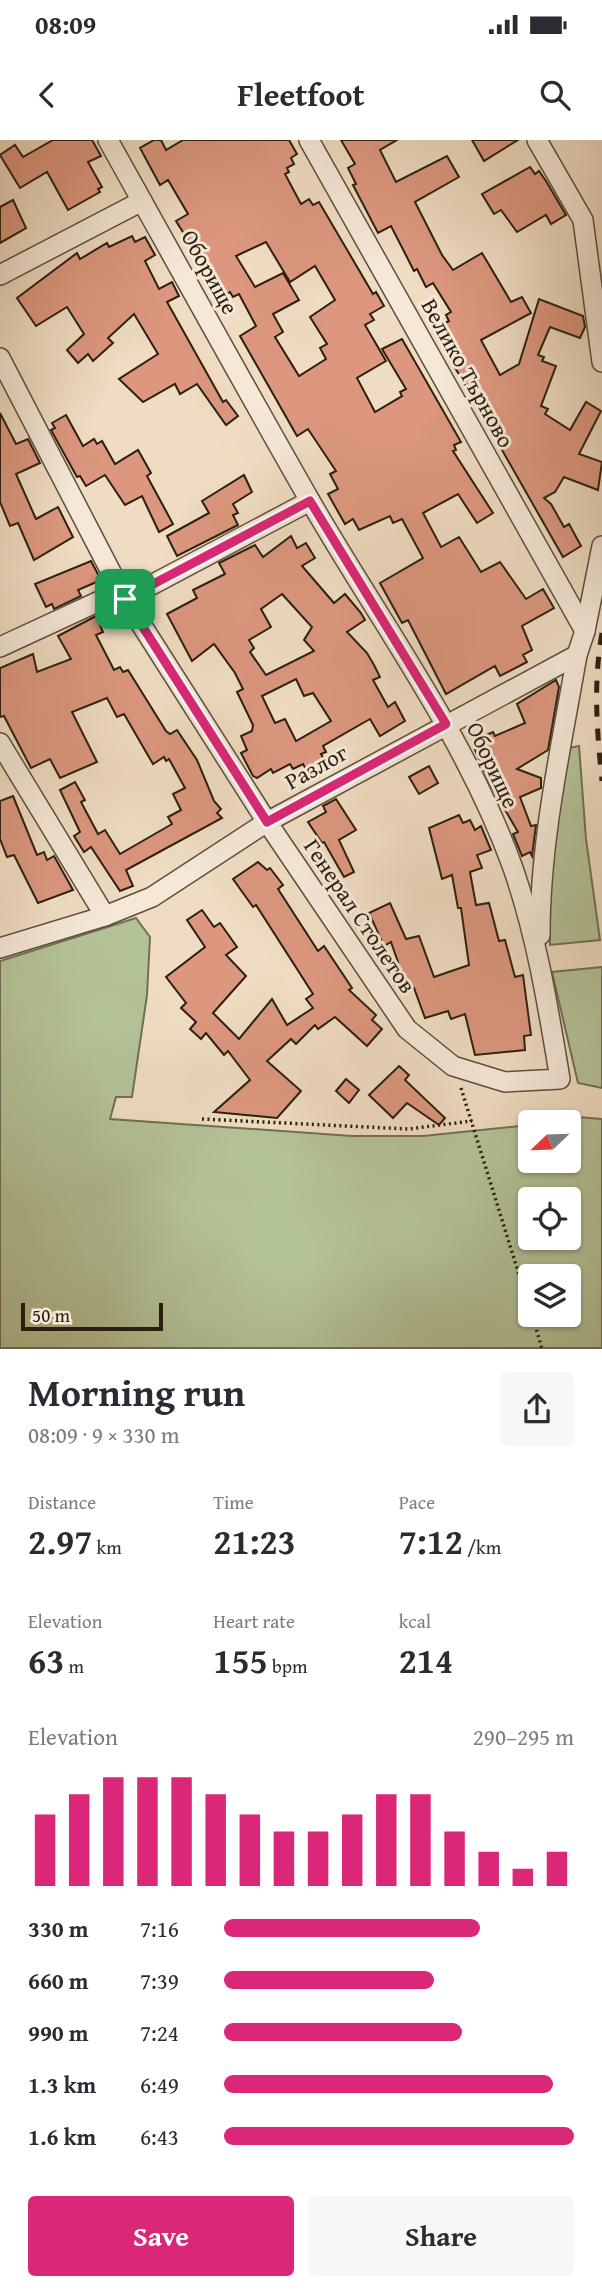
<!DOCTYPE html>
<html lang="en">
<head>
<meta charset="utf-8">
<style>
	:root { --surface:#fff; --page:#f7f7f7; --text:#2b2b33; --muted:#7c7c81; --accent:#db2777 }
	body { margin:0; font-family:"Gentium Book Plus",serif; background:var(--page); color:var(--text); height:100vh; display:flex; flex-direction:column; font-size:26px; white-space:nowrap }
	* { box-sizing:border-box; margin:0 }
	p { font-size:23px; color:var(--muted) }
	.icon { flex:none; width:38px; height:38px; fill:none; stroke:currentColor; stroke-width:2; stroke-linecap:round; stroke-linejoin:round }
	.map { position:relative; height:1209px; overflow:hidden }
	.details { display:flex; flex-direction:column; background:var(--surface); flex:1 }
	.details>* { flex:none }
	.needle { width:46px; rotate:247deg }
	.tools { position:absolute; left:518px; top:970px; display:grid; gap:14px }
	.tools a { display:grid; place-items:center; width:63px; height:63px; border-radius:7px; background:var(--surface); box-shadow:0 2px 5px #0004; font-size:35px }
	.scale { position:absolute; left:21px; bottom:18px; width:142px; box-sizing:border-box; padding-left:7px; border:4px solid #2c1f10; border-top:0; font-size:19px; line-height:24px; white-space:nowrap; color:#2c1f10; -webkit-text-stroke:5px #f5e8d7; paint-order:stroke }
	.pin { position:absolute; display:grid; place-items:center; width:60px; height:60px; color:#fff; margin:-30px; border-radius:14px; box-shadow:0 4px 10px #0006 }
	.round { display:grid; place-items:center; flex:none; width:74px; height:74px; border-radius:7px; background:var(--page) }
	.overview { display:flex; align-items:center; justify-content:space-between; height:119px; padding:0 28px }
	h1 { font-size:38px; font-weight:600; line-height:52px }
	.stats { display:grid; grid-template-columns:repeat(3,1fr); gap:10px; height:119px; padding:7px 28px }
	.stats div { display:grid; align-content:center }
	.stats b { font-size:35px; font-weight:600 }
	.stats small { font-size:19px; font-weight:400 }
	.stats p { font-size:19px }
	.chart { height:196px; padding:14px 28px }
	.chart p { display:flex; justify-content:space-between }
	.chart svg { width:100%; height:126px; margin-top:7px; stroke:var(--accent); stroke-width:6 }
	.action { display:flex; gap:14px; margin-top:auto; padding:14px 28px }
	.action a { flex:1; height:80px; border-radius:7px; background:var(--accent); color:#fff; font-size:28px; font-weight:600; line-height:80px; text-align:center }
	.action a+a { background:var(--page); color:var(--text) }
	ul { padding:0 28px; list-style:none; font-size:23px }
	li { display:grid; grid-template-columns:112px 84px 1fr; align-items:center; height:52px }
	li i { height:18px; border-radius:9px; background:var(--accent) }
	.status { display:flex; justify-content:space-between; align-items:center; height:49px; padding:0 35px; background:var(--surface); direction:ltr }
	.status svg { height:19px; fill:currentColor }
	header { display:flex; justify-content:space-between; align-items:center; height:91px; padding:0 28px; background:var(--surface); font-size:32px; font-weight:600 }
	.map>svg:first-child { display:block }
	.green { fill:#b4c297; stroke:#707054; stroke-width:2; fill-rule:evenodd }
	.building { fill:#dc977e; stroke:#2c1f10; stroke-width:2; fill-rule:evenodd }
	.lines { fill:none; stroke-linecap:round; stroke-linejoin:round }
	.minor-casing { stroke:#5d4e3c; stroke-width:22 }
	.path { stroke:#2c1f10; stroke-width:3.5; stroke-dasharray:2 3.5; stroke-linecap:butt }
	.minor { stroke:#f5e8d7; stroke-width:19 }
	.rail { stroke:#2c1f10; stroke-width:5; stroke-dasharray:12 12; stroke-linecap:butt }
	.route-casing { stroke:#fff; stroke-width:14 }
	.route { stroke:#db2777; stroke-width:9 }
	.labels { text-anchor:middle; stroke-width:6; stroke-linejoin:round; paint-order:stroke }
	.street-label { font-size:23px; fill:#2c1f10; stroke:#f5e8d7 }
</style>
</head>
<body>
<div class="status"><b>08:09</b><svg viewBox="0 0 49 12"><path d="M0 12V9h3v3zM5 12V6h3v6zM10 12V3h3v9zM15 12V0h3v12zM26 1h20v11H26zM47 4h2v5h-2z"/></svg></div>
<header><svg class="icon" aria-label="back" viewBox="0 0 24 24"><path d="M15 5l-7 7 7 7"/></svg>Fleetfoot<svg class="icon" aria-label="search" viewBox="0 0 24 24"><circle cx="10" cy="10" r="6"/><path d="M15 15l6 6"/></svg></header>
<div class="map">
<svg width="602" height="1209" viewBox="0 0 602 1209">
	<rect width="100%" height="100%" fill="#efdcc2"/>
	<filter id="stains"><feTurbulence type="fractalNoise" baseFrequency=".00286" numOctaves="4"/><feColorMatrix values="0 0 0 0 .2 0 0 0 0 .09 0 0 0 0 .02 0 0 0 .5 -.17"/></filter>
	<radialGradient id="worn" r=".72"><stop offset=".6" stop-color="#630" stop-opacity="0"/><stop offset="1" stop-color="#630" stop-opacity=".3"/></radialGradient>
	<g class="green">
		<path d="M579 606 586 699 600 800 550 805V732L569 608Z"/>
		<path d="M136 778 150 797 147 855 132 957H116L110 979 352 996H423L530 985V1020H569V982H542L566 976 602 979V1208H0V821ZM530 1059H569V1097H530ZM530 1136H569V1174H530Z"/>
		<path d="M602 827V948L578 943 552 832Z"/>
	</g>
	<g class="building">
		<path d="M53 0H92L101 16 88 22 102 47 98 49 100 52 68 70 47 32 20 48 0 15 15 5 23 17Z"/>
		<path d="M154 0H161L166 10 183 0H289L297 14 291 18 294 24 287 28 289 32 285 34 301 64 309 59 313 65 319 62 373 154 376 152 384 166 370 174 374 180 365 185 386 221 357 238 375 272 402 256 400 252 406 249 382 209 402 199 461 302 454 305 456 310 453 311 493 373 477 383 458 354 423 373 441 407 459 397 481 432 500 422 526 459 543 449 554 468 522 486 532 510 523 515 527 522 500 536 495 526 446 554 408 480 402 483 380 443 423 418 402 379 393 383 390 376 359 390 353 379 345 384 328 354 338 349 330 334 336 331 308 289 297 296 240 196 256 186 239 154 233 157 230 152 223 156 176 81 188 74 168 40 160 45 140 8ZM266 102 290 142 315 126 335 160 310 177 327 204 320 208 326 219 299 236 275 197 283 192 273 174 299 160 283 133 255 147 236 116Z"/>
		<path d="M341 0H397L380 10 396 42 447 16 459 37 415 62 442 115 453 130 482 113 511 162 522 157 531 173 481 200 500 235 519 224 539 159 583 176 585 187 580 198 550 187 538 215 544 217 542 221 556 226 541 266 548 269 545 274 570 290 586 262 601 271 579 314 602 322 598 350 564 337 555 352 544 358 551 364 564 387 569 384 581 406 563 417 433 189 449 181 446 175 451 172 433 143 426 147 417 129 414 131 391 86 378 93 353 45 356 44 348 28 355 24Z"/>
		<path d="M472 0H518L484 21Z"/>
		<path d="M530 27 535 34 539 31 546 41 566 75 551 84 546 75 517 92 501 70 494 74 482 54Z"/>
		<path d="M13 60 26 88 0 103V67Z"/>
		<path d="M132 96 135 102 145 97 155 115 145 121 159 149 172 142 179 156 167 162 223 262 226 260 238 276 226 285 197 244 180 254 175 244 143 262 119 239 158 214 134 174 108 198 113 203 93 221 88 214 78 223 67 210 84 194 67 167 36 186 17 158 77 113 80 119 107 103 109 107Z"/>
		<path d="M0 273 16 304 28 299 40 323 16 334 36 379 58 367 73 397 34 420 18 383 10 386 0 362Z"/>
		<path d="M66 275 83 306 94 299 97 304 102 301 115 324 138 310 151 333 147 336 173 384 159 392 142 356 125 365 105 335 86 346 80 336 77 337 51 290 55 288 52 283Z"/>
		<path d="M244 335 252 352 233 364 238 373 233 375 238 385 177 416 167 396 209 373 202 361Z"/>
		<path d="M291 396 297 408 306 403 315 418 302 426 334 463 345 454 361 473 365 480 347 492 367 513 374 525 380 537 373 540 388 567 395 562 405 581 380 596 370 579 323 606 326 612 321 614 325 621 307 631 303 624 293 629 290 624 273 633 271 629 257 638 253 636 241 613 247 610 241 596 252 591 253 585 237 552 243 549 235 533 214 504 192 521 167 474 197 458 193 450 225 434 219 423 255 405 263 417ZM282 454 312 487 304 500 314 511 266 535 250 512 254 508 249 500 271 487 261 469ZM296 539 304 556 313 553 331 581 296 601 285 579 275 583 262 556Z"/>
		<path d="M91 421 101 440 78 450 81 456 54 469 52 464 46 467 35 444Z"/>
		<path d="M96 476 103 492 96 495 114 530 120 527 123 532 128 530 166 591 170 594 177 590 197 620 214 661 221 669 217 673 222 678 126 730 133 746 120 751 91 707 84 712 74 696 80 692 60 650 75 642 85 660 81 662 98 694 105 690 120 714 172 684 168 677 181 670 173 654 185 648 169 619 166 621 164 617 153 624 124 574 117 577 107 558 72 572 97 622 60 638 50 619 31 628 4 576 0 577V528L33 514 37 532 71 519 58 496Z"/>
		<path d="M556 540 559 547 548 610 517 629 541 638V648L520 657 531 686 536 685 532 716 530 712 522 716 513 694 518 692 491 646 475 610 483 606 479 598 493 592 495 596 525 583 517 564Z"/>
		<path d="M429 626 438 643 419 654 409 637Z"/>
		<path d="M13 656 37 715 44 712 47 720 54 716 73 750 38 763 14 715 7 717 0 699V661Z"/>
		<path d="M336 659 356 690 339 700 354 732 344 737 324 702 322 703 308 682 326 672 323 666Z"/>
		<path d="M459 675 463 683 470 680 475 690 481 686 491 710 477 715 482 728 470 732 476 765 489 763 499 801 505 800 515 837 523 835 531 895 524 896 525 910 475 915 465 874 451 879 448 871 425 878 414 848 400 852 392 840 398 822 391 802 384 806 369 773 390 763 406 799 419 796 434 837 469 825 461 768H458L452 735 442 739 429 688Z"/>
		<path d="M258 722 267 730 270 728 283 745 278 749 318 811 324 806 352 848 349 850 376 875 372 880 382 889 367 906 335 877 318 889 315 885 296 904 291 899 267 921 301 951 277 978 214 972 250 940 228 911 224 915 206 893 201 899 190 889 196 882 181 868 186 863 166 837 205 807 187 780 202 770 214 787 220 783 237 807 226 815 246 836 213 873 239 899 272 859 287 885 313 868 306 859 313 854 256 765 253 767 233 739Z"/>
		<path d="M399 926 409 935 405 940 445 978 439 985 407 963 393 978 369 955Z"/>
		<path d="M346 939 359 950 349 963 336 951Z"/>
	</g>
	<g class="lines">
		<defs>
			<g id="minor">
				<path d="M309 0 585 491"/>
				<path d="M537 0 583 80 602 222"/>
				<path d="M0 135 142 61"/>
				<path d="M0 218 125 459 267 682 407 889 453 926 505 942 560 939C548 867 537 797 513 728 465 595 379 481 309 359 241 240 175 120 108 0"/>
				<path d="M125 459 310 361"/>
				<path d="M0 507 121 451"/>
				<path d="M0 603 105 776"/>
				<path d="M540 795C540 700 561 608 577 515L585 491 602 406"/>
				<path d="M0 808 105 776 152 757 267 682 577 515"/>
			</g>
		</defs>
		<use href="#minor" class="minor-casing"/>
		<g class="path">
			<path d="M461 948 530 1170"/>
			<path d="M202 979 408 989 472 981"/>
			<path d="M532 1174 542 1209"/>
		</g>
		<use href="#minor" class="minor"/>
		<path class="rail" d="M602 493C593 543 597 592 602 641"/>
	</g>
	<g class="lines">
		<defs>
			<path id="route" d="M310 361 446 584 267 682 125 459Z"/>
		</defs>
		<use href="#route" class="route-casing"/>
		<use href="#route" class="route"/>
	</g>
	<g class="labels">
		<g class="street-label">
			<text transform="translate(210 132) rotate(61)" y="8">Оборище</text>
			<text transform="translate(468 233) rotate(61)" y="8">Велико Търново</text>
			<text transform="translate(493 625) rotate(65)" y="8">Оборище</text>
			<text transform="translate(316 627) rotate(-29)" y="8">Разлог</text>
			<text transform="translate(360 776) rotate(56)" y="8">Генерал Столетов</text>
		</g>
	</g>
	<rect width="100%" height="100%" filter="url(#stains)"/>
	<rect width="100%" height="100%" fill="url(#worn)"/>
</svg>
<div class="tools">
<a><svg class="needle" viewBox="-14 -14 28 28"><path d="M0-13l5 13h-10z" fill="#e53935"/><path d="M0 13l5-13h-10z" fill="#7c7c81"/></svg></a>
<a><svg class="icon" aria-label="locate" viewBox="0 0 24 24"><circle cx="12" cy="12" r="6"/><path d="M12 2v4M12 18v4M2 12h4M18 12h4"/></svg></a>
<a><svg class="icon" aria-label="layers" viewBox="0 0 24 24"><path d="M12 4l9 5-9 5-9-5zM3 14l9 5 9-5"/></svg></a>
</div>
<div class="scale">50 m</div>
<div class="pin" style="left:125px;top:459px;background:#1e9e55"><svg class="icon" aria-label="arrive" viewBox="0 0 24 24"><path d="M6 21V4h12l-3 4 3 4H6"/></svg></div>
</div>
<section class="details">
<div class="overview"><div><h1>Morning run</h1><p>08:09 · 9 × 330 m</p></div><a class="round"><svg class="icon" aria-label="share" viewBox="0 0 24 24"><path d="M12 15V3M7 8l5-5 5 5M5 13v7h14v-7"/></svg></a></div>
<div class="stats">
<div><p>Distance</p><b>2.97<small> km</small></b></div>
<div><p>Time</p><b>21:23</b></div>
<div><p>Pace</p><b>7:12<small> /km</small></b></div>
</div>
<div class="stats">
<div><p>Elevation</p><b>63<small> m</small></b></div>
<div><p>Heart rate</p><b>155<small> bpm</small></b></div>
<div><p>kcal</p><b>214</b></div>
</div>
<div class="chart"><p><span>Elevation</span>290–295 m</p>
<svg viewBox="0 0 160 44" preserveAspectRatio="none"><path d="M5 44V19M15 44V12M25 44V6M35 44V6M45 44V6M55 44V12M65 44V19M75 44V25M85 44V25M95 44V19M105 44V12M115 44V12M125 44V25M135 44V32M145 44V38M155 44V32"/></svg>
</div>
<ul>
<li><b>330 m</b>7:16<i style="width:73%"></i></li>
<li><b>660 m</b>7:39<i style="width:60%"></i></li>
<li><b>990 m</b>7:24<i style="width:68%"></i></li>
<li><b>1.3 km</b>6:49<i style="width:94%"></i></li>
<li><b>1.6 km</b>6:43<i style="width:100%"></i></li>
</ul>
<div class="action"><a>Save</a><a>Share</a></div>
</section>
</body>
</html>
